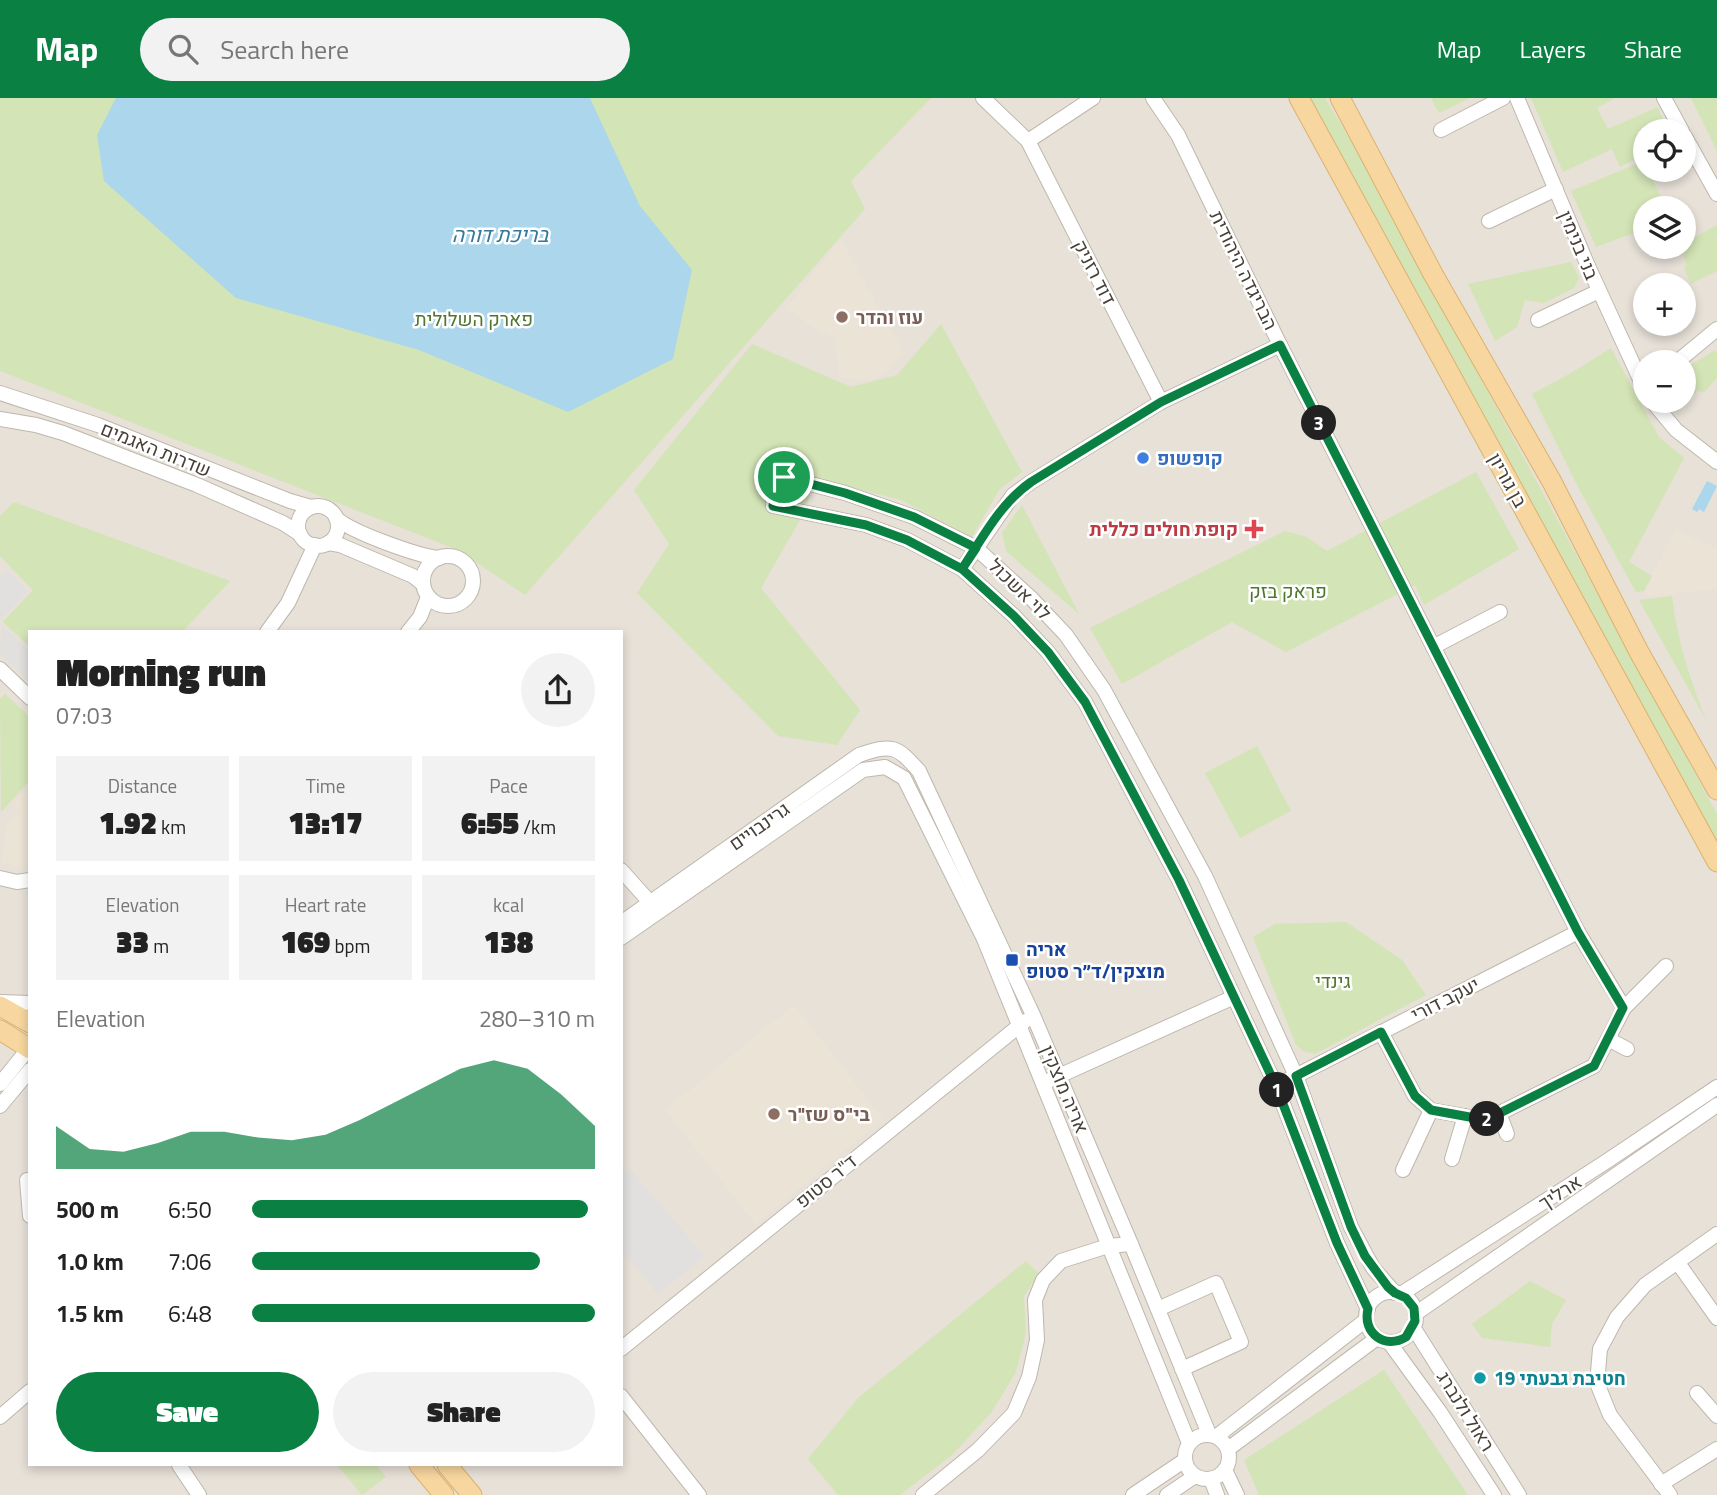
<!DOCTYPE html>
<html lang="en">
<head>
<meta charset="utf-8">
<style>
	:root { --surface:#fff; --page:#f2f2f2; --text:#222; --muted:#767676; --accent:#0b8043 }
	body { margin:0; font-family:"Titillium Web",Heebo,sans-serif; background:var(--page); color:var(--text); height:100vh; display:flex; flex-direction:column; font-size:26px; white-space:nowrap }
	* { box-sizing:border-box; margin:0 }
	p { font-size:23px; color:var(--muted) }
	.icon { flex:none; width:38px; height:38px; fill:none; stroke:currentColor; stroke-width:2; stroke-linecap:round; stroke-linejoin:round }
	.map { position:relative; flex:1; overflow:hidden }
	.side { position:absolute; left:28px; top:532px; width:595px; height:836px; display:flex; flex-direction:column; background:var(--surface); border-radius:0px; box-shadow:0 4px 10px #0003 }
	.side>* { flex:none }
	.buttons { position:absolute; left:1633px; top:21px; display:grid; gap:14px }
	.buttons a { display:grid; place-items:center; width:63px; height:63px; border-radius:50%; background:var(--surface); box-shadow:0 4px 10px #0003; font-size:35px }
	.pin { position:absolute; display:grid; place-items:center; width:60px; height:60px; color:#fff; margin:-30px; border:4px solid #fff; border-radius:50%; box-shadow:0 2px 7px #0007 }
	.km { position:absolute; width:35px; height:35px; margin:-18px; border-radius:50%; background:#222; color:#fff; font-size:19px; line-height:35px; text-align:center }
	.round { display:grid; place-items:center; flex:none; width:74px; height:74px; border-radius:37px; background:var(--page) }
	.overview { display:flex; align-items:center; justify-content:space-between; height:119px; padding:0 28px }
	h1 { font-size:38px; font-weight:800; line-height:52px }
	.figures { display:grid; grid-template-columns:repeat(3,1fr); gap:10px; height:119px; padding:7px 28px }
	.figures div { display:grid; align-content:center; border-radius:0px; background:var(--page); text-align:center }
	.figures b { font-size:30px; font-weight:800 }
	.figures small { font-size:19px; font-weight:400 }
	.figures p { font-size:19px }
	.chart { height:196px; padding:14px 28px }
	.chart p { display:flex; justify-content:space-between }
	.chart svg { width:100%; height:126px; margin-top:7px; fill:var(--accent); opacity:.7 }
	.cta { display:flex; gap:14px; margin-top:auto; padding:14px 28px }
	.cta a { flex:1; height:80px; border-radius:42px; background:var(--accent); color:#fff; font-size:28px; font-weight:800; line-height:80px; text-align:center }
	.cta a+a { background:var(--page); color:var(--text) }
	ul { padding:0 28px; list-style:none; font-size:23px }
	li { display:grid; grid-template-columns:112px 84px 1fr; align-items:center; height:52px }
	li i { height:18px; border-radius:9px; background:var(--accent) }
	header { display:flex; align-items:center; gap:42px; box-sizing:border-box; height:98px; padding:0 35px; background:var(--accent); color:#fff }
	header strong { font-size:33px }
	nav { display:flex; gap:38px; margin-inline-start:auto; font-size:24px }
	.search { width:490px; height:63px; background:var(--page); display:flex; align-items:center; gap:18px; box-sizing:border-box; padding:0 24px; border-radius:38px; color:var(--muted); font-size:26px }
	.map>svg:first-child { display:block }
	.residential { fill:#e7e1d8; fill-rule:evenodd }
	.education { fill:#ebe3d5 }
	.green { fill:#d3e4b6 }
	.parking { fill:#e2e0de }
	.water { fill:#abd6eb }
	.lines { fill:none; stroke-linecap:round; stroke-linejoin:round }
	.minor-casing { stroke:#beb7ad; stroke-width:16 }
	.major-casing { stroke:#dbb270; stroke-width:21 }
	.minor { stroke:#fff; stroke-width:14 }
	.major { stroke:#f7d69f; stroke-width:19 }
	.route-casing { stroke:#fff; stroke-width:14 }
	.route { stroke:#0b8043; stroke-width:9 }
	.education-dot { fill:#8d6e63; stroke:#fff; stroke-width:2.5 }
	.shop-dot { fill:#3f7fe0; stroke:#fff; stroke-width:2.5 }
	.health-dot { fill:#e0444e; stroke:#fff; stroke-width:2.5 }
	.transit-dot { fill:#1a4fb4; stroke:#fff; stroke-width:2.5 }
	.culture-dot { fill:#0f9aa8; stroke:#fff; stroke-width:2.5 }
	.labels { text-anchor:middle; stroke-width:5; stroke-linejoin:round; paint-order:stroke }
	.street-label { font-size:19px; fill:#474038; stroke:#fff }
	.education-label { font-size:19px; font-weight:bold; fill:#785e54; stroke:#fff; text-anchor:start }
	.park-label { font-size:19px; fill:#4f752f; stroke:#fff }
	.shop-label { font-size:19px; font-weight:bold; fill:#366cbe; stroke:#fff; text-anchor:start }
	.health-label { font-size:19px; font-weight:bold; fill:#be3a42; stroke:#fff; text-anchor:end }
	.transit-label { font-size:19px; font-weight:bold; fill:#164399; stroke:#fff; text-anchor:start }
	.culture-label { font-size:19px; font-weight:bold; fill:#0d838f; stroke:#fff; text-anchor:start }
	.water-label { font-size:21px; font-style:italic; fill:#35789c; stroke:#fff }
</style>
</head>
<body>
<header>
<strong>Map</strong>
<div class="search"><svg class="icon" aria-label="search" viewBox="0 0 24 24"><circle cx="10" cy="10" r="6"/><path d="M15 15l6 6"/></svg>Search here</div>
<nav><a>Map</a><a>Layers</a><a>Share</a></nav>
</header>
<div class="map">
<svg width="1717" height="1397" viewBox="0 0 1717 1397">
	<rect width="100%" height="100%" fill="#f3f0ea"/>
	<path class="residential" d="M0 0H1717V1397H0ZM1645 33H1684V72H1645ZM1645 110H1684V149H1645ZM1645 187H1684V226H1645ZM1645 264H1684V303H1645ZM30 534H621V1367H30Z"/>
	<g class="education">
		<path d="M841 141 903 253 885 276 869 283 839 279 835 239 813 230 787 209Z"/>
		<path d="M1676 432 1717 450V491L1648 498 1645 496V490Z"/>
		<path d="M30 688V766L20 770 2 764 6 728 20 714 15 709 16 701Z"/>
		<path d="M794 907 883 1021 756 1126 665 1012Z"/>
	</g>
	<g class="green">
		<path d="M0 0H931L851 83 865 111 525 497 458 452 0 273Z"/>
		<path d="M1307 0H1325L1360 58 1717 716V745Z"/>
		<path d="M1431 0H1470L1439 15Z"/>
		<path d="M1531 0H1615L1597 10 1608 31 1658 9 1663 22 1637 34 1645 56 1620 69 1612 51 1563 74Z"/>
		<path d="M1691 0H1717V53Z"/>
		<path d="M1644 63 1645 72H1648L1666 110H1645V131L1596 149 1571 93Z"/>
		<path d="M1717 127V173L1691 186 1684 170 1687 167 1679 149H1684V145Z"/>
		<path d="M1571 164 1579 179 1574 190 1544 205 1525 202 1517 229 1495 243 1468 186Z"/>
		<path d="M941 226 1022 374 999 392 972 439 901 402 814 380 805 413 761 490 860 612 837 647 778 638 637 495 669 446 634 392 752 246 851 289 897 277Z"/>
		<path d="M1611 250 1659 339 1684 360 1629 464 1652 478 1644 493 1636 494 1579 391 1532 296 1573 274Z"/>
		<path d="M1714 253 1717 254V280L1703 295 1698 292 1677 314 1665 303H1684V271Z"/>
		<path d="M1476 374 1519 451 1424 507 1415 487 1286 554 1232 524 1122 586 1090 530 1285 433 1307 439 1327 453Z"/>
		<path d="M14 404 230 483 182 534H30V549L3 524 33 492 0 458V418Z"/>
		<path d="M1022 407 1079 516 1006 453 1002 435Z"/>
		<path d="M1672 498C1678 546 1689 577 1706 622L1639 502Z"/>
		<path d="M5 596 30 619V682L1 714 0 601Z"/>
		<path d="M1257 648 1291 713 1240 740 1205 675Z"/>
		<path d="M1346 824 1402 862 1426 897 1315 956 1303 953 1296 947 1253 839 1275 826Z"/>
		<path d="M1026 1163 1039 1176 1024 1198 1026 1235 1016 1274 991 1315 952 1357 900 1397H838L808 1361 858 1300Z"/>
		<path d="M1530 1183 1566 1202 1552 1226 1550 1249 1482 1240 1472 1226Z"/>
		<path d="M1384 1272 1468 1397H1259L1244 1362Z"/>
		<path d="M337 1367H376L386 1379 362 1397Z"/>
	</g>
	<g class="parking">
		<path d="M6 472 28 493 0 522V479Z"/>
		<path d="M2 527 30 554V584L0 556Z"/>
		<path d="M629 1070 704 1158 658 1196 621 1152V1076Z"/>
	</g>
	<g class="water">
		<path d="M116 0H590L640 108 692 172 673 261 568 314 419 252 236 200 104 83 97 37Z"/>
		<path d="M1707 383 1717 388 1704 414 1699 411 1697 414 1692 411Z"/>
	</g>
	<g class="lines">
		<defs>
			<g id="minor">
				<path d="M983 0 1028 43 1161 304"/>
				<path d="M1153 0 1178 37 1280 247 1578 834 1624 910 1594 968 1486 1022 1431 1012 1415 998 1381 934"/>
				<path d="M1517 0 1588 168 1645 292"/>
				<path d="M1664 0 1682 33"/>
				<path d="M1441 32 1503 0"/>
				<path d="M1684 37 1717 96"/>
				<path d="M1028 43 1093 0"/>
				<path d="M1489 123 1556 91"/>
				<path d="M1538 222 1599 193"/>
				<path d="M1677 264 1717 231"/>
				<path d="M0 295 98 327 290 403 311 409"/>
				<path d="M1652 303 1676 332 1717 364"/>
				<path d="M0 321 36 327 63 335 197 387 283 425 300 436"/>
				<circle cx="318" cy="428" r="20"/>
				<path d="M336 420C351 434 418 458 439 460"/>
				<path d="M328 445 340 447 413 478 423 486"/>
				<circle cx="448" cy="483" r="25"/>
				<path d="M962 471 1013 397 1031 384 1161 304 1280 247"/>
				<path d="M267 534 288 505 315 447"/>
				<path d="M408 534 420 519 428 499"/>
				<path d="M1433 549 1500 514"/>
				<path d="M0 571 30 600"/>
				<path d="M621 772 656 811"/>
				<path d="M0 780 17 784 30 782"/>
				<path d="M621 825 859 657C892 646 896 647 919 673L1033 917 1131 1146 1209 1336"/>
				<path d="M621 840 863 672 885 669 904 680 984 841 1189 1345"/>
				<path d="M0 904 30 905"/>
				<path d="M1624 910 1666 868"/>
				<path d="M1608 941 1627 951"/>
				<path d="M1050 982 1234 899"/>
				<path d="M0 986 29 950"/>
				<path d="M1276 988 1578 834"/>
				<path d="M0 1008 30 972"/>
				<path d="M1499 1015 1507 1036"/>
				<path d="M1452 1061 1465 1018"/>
				<path d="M1403 1072 1431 1012"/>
				<path d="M27 1082 30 1118"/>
				<path d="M1678 1165 1717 1220"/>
				<circle cx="1391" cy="1219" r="25"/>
				<path d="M1401 1196 1607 1063 1717 989"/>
				<path d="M1158 1211 1216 1185 1241 1244 1182 1271"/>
				<path d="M1368 1211 1337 1145 1276 988 1179 782 1085 604 1048 554 1014 518 962 471 907 442 866 427 773 408 775 392 784 379 845 395 914 419 976 450 1032 501 1066 537 1104 592 1205 778 1296 978 1351 1129 1373 1170 1395 1195"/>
				<path d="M1415 1216 1717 1007"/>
				<path d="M1413 1229 1519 1397"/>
				<path d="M1389 1244 1440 1314 1494 1397"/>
				<path d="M621 1251 1025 923"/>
				<path d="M1697 1295 1717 1318"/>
				<path d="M621 1298 699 1397"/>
				<path d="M0 1319 30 1293"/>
				<circle cx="1207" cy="1359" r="22"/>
				<path d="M1217 1338 1366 1222"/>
				<path d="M1228 1351 1377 1240"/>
				<path d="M179 1367 199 1397"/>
				<path d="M1225 1372 1237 1397"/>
				<path d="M1211 1381 1217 1397"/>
				<path d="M1661 1386 1717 1351"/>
				<path d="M923 1397 978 1352 1014 1315 1029 1279 1037 1242 1035 1202 1043 1182 1061 1163 1108 1148 1131 1146"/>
				<path d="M1133 1397 1185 1362"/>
				<path d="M1167 1397 1195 1378"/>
				<path d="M1670 1397 1610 1317 1597 1285 1600 1251 1617 1219 1645 1187 1717 1136"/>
			</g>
			<g id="major">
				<path d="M1299 0 1717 764"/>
				<path d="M1340 0 1433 176 1552 384 1639 554 1717 692"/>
				<path d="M0 908 30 925"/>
				<path d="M0 932 30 951"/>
				<path d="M419 1367 444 1397"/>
				<path d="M447 1367 472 1397"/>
			</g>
		</defs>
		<use href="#minor" class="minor-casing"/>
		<use href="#major" class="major-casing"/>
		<use href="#minor" class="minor"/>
		<use href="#major" class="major"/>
	</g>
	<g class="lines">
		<defs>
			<path id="route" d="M784 379 845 395 914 419 976 450 962 471 1014 518 1048 554 1085 604 1179 782 1276 988 1337 1145 1368 1211C1362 1235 1385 1252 1406 1239L1415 1223 1414 1210 1406 1200 1395 1195 1388 1189 1365 1158 1351 1129 1296 978 1381 934 1415 998 1431 1012 1486 1022 1594 968 1623 910 1578 834 1280 247 1161 304 1031 384C1000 406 983 439 962 471L907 442 866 427 773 408 775 392 784 379"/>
		</defs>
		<use href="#route" class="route-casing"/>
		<use href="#route" class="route"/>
	</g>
	<g class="education-dot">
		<circle cx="842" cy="219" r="7"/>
		<circle cx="774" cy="1016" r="7"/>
	</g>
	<circle class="shop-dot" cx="1143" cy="360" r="7"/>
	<path class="health-dot" d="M1250.5 420.5h7v7h7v7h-7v7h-7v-7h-7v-7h7z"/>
	<rect class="transit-dot" x="1005" y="855" width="14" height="14" rx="3.5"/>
	<circle class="culture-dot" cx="1480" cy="1280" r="7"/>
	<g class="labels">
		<g class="street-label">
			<text transform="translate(1579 147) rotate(67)" y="7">בני בנימין</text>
			<text transform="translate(1244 172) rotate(64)" y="7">הבריגדה היהודית</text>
			<text transform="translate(1095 174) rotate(63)" y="7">דוד רזניק</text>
			<text transform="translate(156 351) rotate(22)" y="7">שדרות האגמים</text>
			<text transform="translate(1508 382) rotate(61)" y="7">בן גוריון</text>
			<text transform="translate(1020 491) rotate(44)" y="7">לוי אשכול</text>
			<text transform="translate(759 728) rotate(-35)" y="7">גרינבויים</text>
			<text transform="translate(1445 901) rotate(-27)" y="7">יעקב דורי</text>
			<text transform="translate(1065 991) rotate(67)" y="7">אריה מוצקין</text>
			<text transform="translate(826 1083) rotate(-39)" y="7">ד"ר סטופ</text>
			<text transform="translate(1560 1094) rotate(-33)" y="7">ארליך</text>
			<text transform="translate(1466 1313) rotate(58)" y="7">ראול ולנברג</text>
		</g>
		<g class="education-label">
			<text x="856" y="226">עוז והדר</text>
			<text x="788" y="1023">בי"ס שז"ר</text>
		</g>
		<g class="park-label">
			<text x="474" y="228">פארק השלולית</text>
			<text x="1288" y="500">פראק בזק</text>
			<text x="1333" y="890">גינדי</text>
		</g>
		<g class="shop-label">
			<text x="1157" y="367">קופשופ</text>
		</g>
		<g class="health-label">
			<text x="1238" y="438">קופת חולים כללית</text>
		</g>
		<g class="transit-label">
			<text x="1026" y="858">אריה<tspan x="1026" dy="22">מוצקין/ד״ר סטופ</tspan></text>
		</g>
		<g class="culture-label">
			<text x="1494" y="1287">חטיבת גבעתי 19</text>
		</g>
		<g class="water-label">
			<text x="500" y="144">בריכת דורה</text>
		</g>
	</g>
</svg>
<div class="buttons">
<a><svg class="icon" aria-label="locate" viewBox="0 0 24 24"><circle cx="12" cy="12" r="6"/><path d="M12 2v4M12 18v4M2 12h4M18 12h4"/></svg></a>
<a><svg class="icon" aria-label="layers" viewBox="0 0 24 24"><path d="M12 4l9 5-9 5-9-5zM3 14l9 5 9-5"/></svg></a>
<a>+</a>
<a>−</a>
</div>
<div class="pin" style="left:784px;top:379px;background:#1e9e55"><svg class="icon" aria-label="arrive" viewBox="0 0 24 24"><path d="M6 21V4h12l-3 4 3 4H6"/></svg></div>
<b class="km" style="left:1277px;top:992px">1</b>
<b class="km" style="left:1487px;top:1021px">2</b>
<b class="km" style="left:1319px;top:325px">3</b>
<section class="side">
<div class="overview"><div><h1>Morning run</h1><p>07:03</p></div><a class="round"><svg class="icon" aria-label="share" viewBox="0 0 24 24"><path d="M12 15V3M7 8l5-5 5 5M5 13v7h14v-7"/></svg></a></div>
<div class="figures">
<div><p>Distance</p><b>1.92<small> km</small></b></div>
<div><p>Time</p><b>13:17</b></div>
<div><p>Pace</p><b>6:55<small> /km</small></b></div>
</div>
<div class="figures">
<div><p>Elevation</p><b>33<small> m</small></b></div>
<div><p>Heart rate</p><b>169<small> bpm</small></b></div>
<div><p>kcal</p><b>138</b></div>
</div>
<div class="chart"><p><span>Elevation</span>280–310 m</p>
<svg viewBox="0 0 160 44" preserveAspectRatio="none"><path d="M0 44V29L10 37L20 38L30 35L40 31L50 31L60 33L70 34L80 32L90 27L100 21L110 15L120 9L130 6L140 9L150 18L160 29V44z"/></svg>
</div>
<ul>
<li><b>500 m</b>6:50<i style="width:98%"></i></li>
<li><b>1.0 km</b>7:06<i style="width:84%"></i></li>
<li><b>1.5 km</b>6:48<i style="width:100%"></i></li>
</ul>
<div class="cta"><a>Save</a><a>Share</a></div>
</section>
</div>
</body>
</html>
